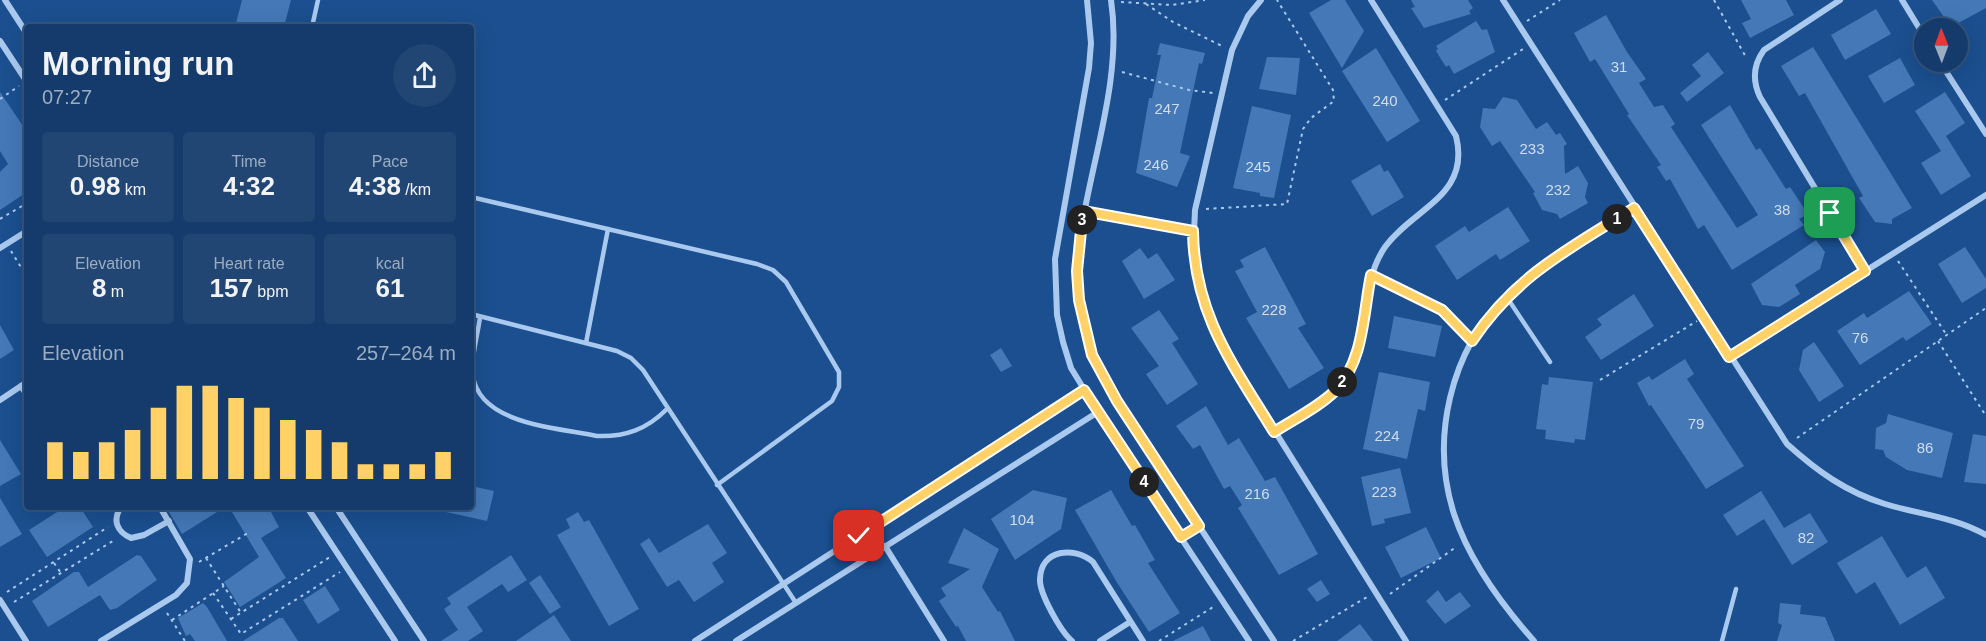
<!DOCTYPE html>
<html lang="en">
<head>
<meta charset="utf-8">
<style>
	:root { --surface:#143b6b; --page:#214673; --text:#f1f3f6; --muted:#9dadc1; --line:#33557e; --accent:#ffd166 }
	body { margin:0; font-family:Arial,sans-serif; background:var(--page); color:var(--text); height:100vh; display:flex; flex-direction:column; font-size:22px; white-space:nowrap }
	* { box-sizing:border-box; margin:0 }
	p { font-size:20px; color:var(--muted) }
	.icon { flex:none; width:33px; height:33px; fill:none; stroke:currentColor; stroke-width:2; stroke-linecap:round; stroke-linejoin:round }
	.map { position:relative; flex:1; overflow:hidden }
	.side { position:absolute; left:24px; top:24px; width:450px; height:486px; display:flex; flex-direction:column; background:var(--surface); border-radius:6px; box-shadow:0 6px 24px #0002,0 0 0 2px var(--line) }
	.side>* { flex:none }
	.needle { width:39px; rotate:359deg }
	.buttons { position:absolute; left:1914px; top:18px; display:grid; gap:12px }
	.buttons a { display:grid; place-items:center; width:54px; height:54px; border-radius:50%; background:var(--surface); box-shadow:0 6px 24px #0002,0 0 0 2px var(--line); font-size:30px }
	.pin { position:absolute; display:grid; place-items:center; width:51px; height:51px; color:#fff; margin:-26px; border-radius:12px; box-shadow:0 3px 9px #0006 }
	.km { position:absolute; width:30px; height:30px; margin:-15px; border-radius:50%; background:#222; color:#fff; font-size:16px; line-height:30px; text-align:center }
	.round { display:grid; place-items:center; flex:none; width:63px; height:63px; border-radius:32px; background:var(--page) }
	.overview { display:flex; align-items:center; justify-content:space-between; height:102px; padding:0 18px }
	h1 { font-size:33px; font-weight:600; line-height:45px }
	.stats { display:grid; grid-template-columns:repeat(3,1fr); gap:9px; height:102px; padding:6px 18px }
	.stats div { display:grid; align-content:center; border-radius:6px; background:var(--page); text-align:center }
	.stats b { font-size:26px; font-weight:600 }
	.stats small { font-size:16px; font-weight:400 }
	.stats p { font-size:16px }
	.chart { height:168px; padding:12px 18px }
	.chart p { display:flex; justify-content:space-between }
	.chart svg { width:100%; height:108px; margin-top:6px; stroke:var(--accent); stroke-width:6 }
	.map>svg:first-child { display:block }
	.building { fill:#4478b7 }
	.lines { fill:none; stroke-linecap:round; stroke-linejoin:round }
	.path { stroke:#a9c9ee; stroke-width:2; stroke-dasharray:3 4.5; stroke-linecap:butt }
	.lane { stroke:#a9c9ee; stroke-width:4.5 }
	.street { stroke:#a9c9ee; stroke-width:6 }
	.route-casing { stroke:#fff; stroke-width:12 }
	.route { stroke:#ffd166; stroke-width:8 }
	.labels { text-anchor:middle; stroke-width:4.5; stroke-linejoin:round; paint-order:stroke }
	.number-label { font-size:15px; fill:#d0dded }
</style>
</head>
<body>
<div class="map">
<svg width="1986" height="641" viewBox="0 0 1986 641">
	<rect width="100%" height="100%" fill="#1b4f8f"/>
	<g class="building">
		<path d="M242 0H291L284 27H235Z"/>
		<path d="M1331 0H1345L1364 31 1342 68 1309 13Z"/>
		<path d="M1411 0H1468L1473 8 1469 11 1471 14 1424 28 1411 8 1415 7Z"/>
		<path d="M1741 0H1786L1794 15 1750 38 1742 23 1751 19Z"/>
		<path d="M1932 0H1986V8L1951 27Z"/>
		<path d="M1876 9 1891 34 1845 60 1831 35Z"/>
		<path d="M1606 15 1627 52 1646 79 1639 83 1654 107 1663 105 1675 124 1671 127 1737 228 1758 215 1701 125 1730 105 1756 150 1760 148 1786 189 1790 187 1808 214 1799 219 1804 225 1732 270 1704 225 1698 229 1670 179 1666 181 1657 167 1661 165 1627 115 1629 114 1595 59 1590 62 1574 33Z"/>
		<path d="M1476 21 1482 30 1487 29 1495 52 1454 74 1449 65 1446 67 1436 51 1438 49 1436 46Z"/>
		<path d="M1160 43 1205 53 1202 64 1199 63 1180 153 1190 156 1177 187 1136 173 1149 98H1152L1161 55H1157Z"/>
		<path d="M1813 47 1912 208 1892 219V224L1875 222 1859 198 1863 196 1805 93 1799 96 1781 66Z"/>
		<path d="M1376 48 1420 121 1387 142 1342 71Z"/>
		<path d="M1708 52 1724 73 1687 102 1680 93 1701 76 1692 65Z"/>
		<path d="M1267 57 1300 58 1296 95 1259 89Z"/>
		<path d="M1900 58 1915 85 1884 103 1868 76Z"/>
		<path d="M0 92 27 132V192L0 210V172L8 164 0 151Z"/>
		<path d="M1945 92 1965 123 1946 136 1971 176 1941 195 1921 163 1941 151 1915 111Z"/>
		<path d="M1503 97 1517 100 1536 129 1547 122 1556 135 1560 133 1567 144 1564 146 1565 174 1578 166 1588 183 1585 197 1588 203 1560 219 1557 214 1542 210 1533 193 1535 192 1500 141 1492 146 1480 127 1483 108 1495 109Z"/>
		<path d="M1252 106 1291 115 1274 198 1260 196V193L1233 188Z"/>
		<path d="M1380 164 1384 172 1388 170 1404 197 1372 216 1351 181Z"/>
		<path d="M1508 207 1530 241 1500 260 1496 254 1457 280 1435 246 1465 226 1469 232Z"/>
		<path d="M1816 240 1825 252 1820 269 1795 285 1800 294 1779 307 1762 305 1751 284Z"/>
		<path d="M1265 247 1306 324 1298 328 1324 368 1289 389 1246 318 1257 312 1235 271 1244 267 1240 260Z"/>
		<path d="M1965 247 1986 279V288L1962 303 1938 264Z"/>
		<path d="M1140 248 1148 259 1157 253 1175 280 1144 299 1122 261Z"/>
		<path d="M1909 291 1932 324 1906 341 1903 337 1860 365 1837 331 1864 313 1867 318Z"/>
		<path d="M1634 294 1654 326 1601 360 1585 337 1602 325 1597 319Z"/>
		<path d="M1159 310 1179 339 1172 343 1198 384 1167 405 1146 374 1159 366 1131 328Z"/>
		<path d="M1394 316 1442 326 1435 357 1388 348Z"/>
		<path d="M0 325 14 350 0 359Z"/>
		<path d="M1814 342 1844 386 1819 402 1799 370 1803 350Z"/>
		<path d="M1001 348 1012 366 1001 372 990 355Z"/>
		<path d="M1685 359 1694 374 1687 379 1744 466 1706 489 1651 405 1649 406 1637 383 1649 376 1652 380Z"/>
		<path d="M1379 372 1430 382 1425 411 1418 409 1407 459 1363 449Z"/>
		<path d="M1549 377 1593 382 1585 440 1575 439 1574 443 1545 439 1546 430 1536 429 1542 384 1548 385Z"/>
		<path d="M1206 406 1228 445 1239 438 1265 481 1275 477 1318 554 1279 575 1238 508 1242 505 1230 486 1224 489 1200 445 1193 449 1176 426Z"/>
		<path d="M1888 414 1953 433 1942 478 1907 470 1886 457 1883 450 1875 449 1876 428 1886 423Z"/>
		<path d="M1973 434 1986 436V484L1964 482Z"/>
		<path d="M0 440 21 474 0 486Z"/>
		<path d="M1400 468 1411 513 1384 519 1385 523 1372 526 1361 477Z"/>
		<path d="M471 486 494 491 487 521 446 512 447 507H471Z"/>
		<path d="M1033 490 1067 498 1061 529 1015 560 991 519Z"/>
		<path d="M1111 490 1132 526 1135 525 1155 560 1148 563 1180 613 1149 632 1116 581 1075 510Z"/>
		<path d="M1761 491 1784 528 1810 513 1828 542 1792 565 1764 519 1737 536 1723 515Z"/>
		<path d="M0 498 22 534 0 547Z"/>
		<path d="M65 507H80L93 527 47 557 29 530Z"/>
		<path d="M166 507H225L182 534Z"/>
		<path d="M229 507H267L271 512 279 527 261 538 286 578 240 607 224 582 259 557Z"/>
		<path d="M578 512 584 522 589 520 639 609 609 626 557 535 570 528 566 519Z"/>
		<path d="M708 524 727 553 712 563 724 582 694 602 679 580 667 587 640 544 649 538 659 553Z"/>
		<path d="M1426 527 1441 558 1401 578 1385 547Z"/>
		<path d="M964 528 999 549 982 587 998 612 1000 611 1015 641H966L958 626 956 627 939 601 946 596 941 588 970 569 948 563Z"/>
		<path d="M1882 536 1907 578 1926 566 1945 598 1900 625 1875 582 1856 594 1837 563Z"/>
		<path d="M137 555 141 556 157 580 117 608 110 610 100 595 48 627 32 601 74 572H79L88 587Z"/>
		<path d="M511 555 527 580 508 592 502 584 467 607 483 631 468 641H441L458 630 444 609 451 604 447 598Z"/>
		<path d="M540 575 561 607 550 614 529 583Z"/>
		<path d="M1321 580 1330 594 1317 602 1307 589Z"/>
		<path d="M325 586 340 610 318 624 303 600Z"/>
		<path d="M1438 590 1446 602 1460 592 1471 606 1445 624 1426 601Z"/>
		<path d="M203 603 207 607 227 641H195L190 634 186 636 178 618Z"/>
		<path d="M1780 603 1801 605 1800 614 1825 617 1835 641H1777L1782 625 1778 623Z"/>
		<path d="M554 615 571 641H516Z"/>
		<path d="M279 618H283L298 641H243Z"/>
		<path d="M1360 624 1373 641H1337Z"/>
		<path d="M1203 626 1211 641H1173Z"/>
	</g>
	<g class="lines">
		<g class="path">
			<path d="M1714 0 1747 59"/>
			<path d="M1121 2 1172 5 1205 0"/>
			<path d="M1146 4 1173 22 1222 46"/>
			<path d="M1527 21 1560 0"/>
			<path d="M1122 72 1189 90 1213 93"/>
			<path d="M0 99 19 86"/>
			<path d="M1445 100 1523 49"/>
			<path d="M1206 209 1287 204 1303 129 1311 118 1334 101 1333 90 1277 0"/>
			<path d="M1096 213 1184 230"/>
			<path d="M0 219 27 203"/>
			<path d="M11 251 27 277"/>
			<path d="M1898 261 1946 334"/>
			<path d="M1381 280 1442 310 1466 334"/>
			<path d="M1938 341 1986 416"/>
			<path d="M1600 380 1697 321"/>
			<path d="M1797 438 1986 308"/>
			<path d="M206 558 241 613"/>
			<path d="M199 562 248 533"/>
			<path d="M54 563 61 573"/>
			<path d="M7 592 108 527"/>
			<path d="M213 593 241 634 340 572"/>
			<path d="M1390 594 1456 547"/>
			<path d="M14 602 116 539"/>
			<path d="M167 613 185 641"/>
			<path d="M231 619 330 557"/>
			<path d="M172 620 224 586"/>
			<path d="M1159 641 1213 607"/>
			<path d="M1293 641 1367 597"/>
		</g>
		<g class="lane">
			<path d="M312 27 318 0"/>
			<path d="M471 197 757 264 773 270 786 282 839 372V387L832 401 717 485"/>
			<path d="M1506 296 1550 362"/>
			<path d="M471 314 617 351 631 358 643 370 796 603"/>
			<path d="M480 317C478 335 470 359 473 376 480 425 560 428 597 436 626 437 647 429 667 409"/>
			<path d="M586 343 608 229"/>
			<path d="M1722 641 1736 589"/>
		</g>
		<g class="street">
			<path d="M5 0 27 34"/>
			<path d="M1087 0 1091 43 1089 68 1055 259 1057 315 1063 342 1071 368 1098 412 1249 641"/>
			<path d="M1111 0C1123 79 1090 164 1079 243 1076 292 1082 336 1104 380L1274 641"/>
			<path d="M1261 0 1248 16 1232 50 1195 210 1193 256 1197 280 1212 326 1223 348 1406 641"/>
			<path d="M1503 0 1787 444C1817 471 1846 492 1885 504 1918 514 1955 517 1986 535"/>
			<path d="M1840 0 1764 50C1753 65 1752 80 1760 97L1865 271"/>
			<path d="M1902 0 1924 36"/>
			<path d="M0 41 27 82"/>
			<path d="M1940 62 1986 134"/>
			<path d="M0 248 27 231"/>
			<path d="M1729 357 1986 195"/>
			<path d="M21 386 27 395"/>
			<path d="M0 400 27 382"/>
			<path d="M1274 432C1298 416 1330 402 1346 377 1372 339 1358 286 1385 247 1413 208 1471 196 1456 136L1371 0"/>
			<path d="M121 507C112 520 117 532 131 538L144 535 169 521"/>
			<path d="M307 507 395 641"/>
			<path d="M336 507 424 641"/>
			<path d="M1181 537 1199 526"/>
			<path d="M885 546 944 641"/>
			<path d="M0 600 26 641"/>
			<path d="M101 641 176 595 187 583 190 559 160 507"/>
			<path d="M695 641 1084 390"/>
			<path d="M736 641 1098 412"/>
			<path d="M1072 641C1061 632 1039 593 1040 579 1041 549 1074 546 1093 562L1143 641"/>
			<path d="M1100 641 1130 622"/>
			<path d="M1534 641C1502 605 1469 560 1454 514 1430 439 1450 351 1507 295 1543 260 1592 235 1634 208"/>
		</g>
	</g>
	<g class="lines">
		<defs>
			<path id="route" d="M859 536 1084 390 1181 537 1199 526 1117 401 1092 355 1079 300 1077 271 1083 211 1193 231C1194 314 1232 363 1274 432 1294 419 1319 407 1336 390 1364 360 1363 314 1371 275L1442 310 1472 341C1516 275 1569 249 1634 208L1729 357 1865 271 1830 213"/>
		</defs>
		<use href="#route" class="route-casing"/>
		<use href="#route" class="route"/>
	</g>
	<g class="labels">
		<g class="number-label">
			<text x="1619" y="72">31</text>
			<text x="1385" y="106">240</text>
			<text x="1167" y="114">247</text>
			<text x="1532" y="154">233</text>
			<text x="1156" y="170">246</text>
			<text x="1258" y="172">245</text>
			<text x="1558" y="195">232</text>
			<text x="1782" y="215">38</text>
			<text x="1274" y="315">228</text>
			<text x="1860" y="343">76</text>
			<text x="1696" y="429">79</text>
			<text x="1387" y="441">224</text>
			<text x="1925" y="453">86</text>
			<text x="1384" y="497">223</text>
			<text x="1257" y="499">216</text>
			<text x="1022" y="525">104</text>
			<text x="1806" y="543">82</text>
		</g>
	</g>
</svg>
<div class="buttons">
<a><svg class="needle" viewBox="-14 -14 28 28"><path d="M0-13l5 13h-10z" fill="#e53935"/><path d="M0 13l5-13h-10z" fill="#9dadc1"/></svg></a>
</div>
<div class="pin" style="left:1830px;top:213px;background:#1e9e55"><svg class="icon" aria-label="arrive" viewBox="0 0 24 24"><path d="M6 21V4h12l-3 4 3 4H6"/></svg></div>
<div class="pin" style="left:859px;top:536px;background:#d93025"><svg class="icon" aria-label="check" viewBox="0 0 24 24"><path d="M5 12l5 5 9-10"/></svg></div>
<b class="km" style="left:1617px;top:219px">1</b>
<b class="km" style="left:1342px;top:382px">2</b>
<b class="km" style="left:1082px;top:220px">3</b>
<b class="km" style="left:1144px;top:482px">4</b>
<section class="side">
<div class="overview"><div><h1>Morning run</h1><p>07:27</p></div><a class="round"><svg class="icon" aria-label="share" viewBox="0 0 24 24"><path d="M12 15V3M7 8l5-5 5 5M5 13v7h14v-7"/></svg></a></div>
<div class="stats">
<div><p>Distance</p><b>0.98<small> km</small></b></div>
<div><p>Time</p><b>4:32</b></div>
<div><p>Pace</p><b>4:38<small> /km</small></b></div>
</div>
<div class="stats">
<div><p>Elevation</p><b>8<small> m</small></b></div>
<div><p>Heart rate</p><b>157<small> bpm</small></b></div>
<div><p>kcal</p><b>61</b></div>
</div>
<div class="chart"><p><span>Elevation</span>257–264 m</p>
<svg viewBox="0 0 160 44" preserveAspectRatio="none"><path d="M5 44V29M15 44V33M25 44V29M35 44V24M45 44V15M55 44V6M65 44V6M75 44V11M85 44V15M95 44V20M105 44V24M115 44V29M125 44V38M135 44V38M145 44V38M155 44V33"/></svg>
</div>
</section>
</div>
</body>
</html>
